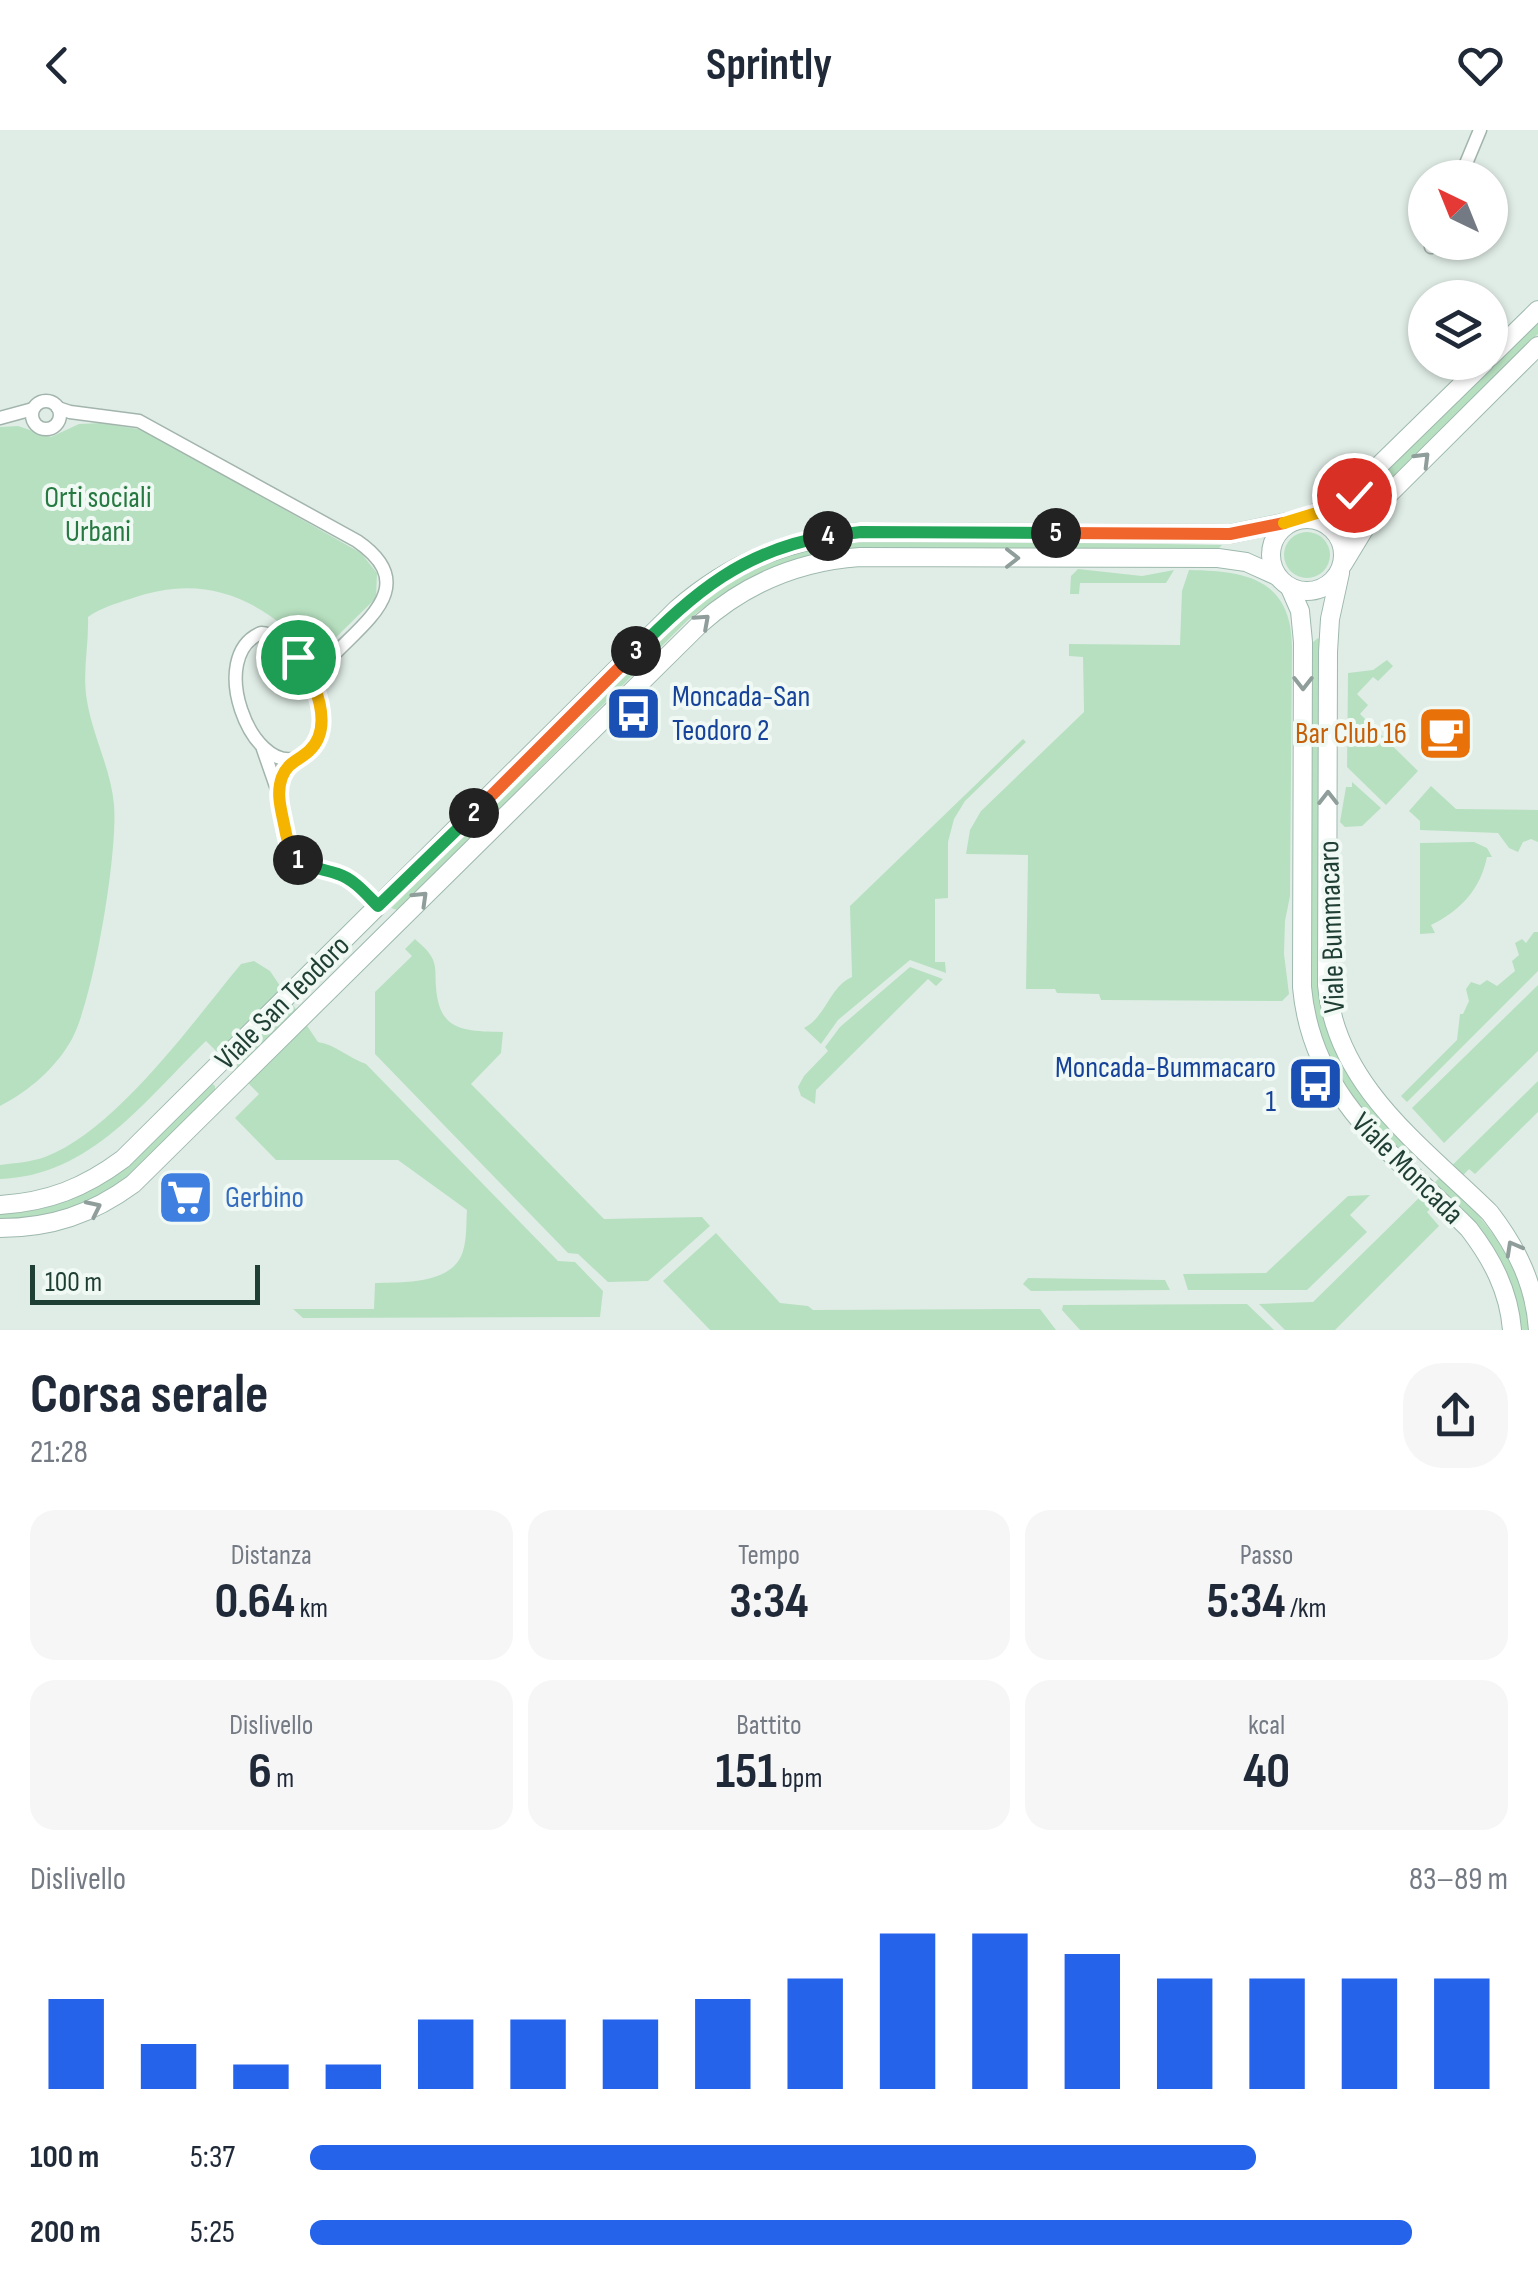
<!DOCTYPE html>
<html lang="it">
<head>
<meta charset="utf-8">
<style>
	:root { --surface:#fff; --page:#f6f6f7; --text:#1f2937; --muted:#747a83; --accent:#2563eb }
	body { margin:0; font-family:"Sofia Sans Condensed",sans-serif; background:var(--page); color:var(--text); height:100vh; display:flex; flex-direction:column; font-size:38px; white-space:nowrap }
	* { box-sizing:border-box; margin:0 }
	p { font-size:32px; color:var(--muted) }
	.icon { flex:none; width:55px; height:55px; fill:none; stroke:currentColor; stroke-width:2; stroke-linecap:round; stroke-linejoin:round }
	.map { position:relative; height:1200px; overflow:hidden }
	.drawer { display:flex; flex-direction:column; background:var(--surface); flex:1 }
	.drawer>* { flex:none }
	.needle { width:65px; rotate:317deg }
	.buttons { position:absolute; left:1408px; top:30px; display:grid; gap:20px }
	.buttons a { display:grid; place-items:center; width:100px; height:100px; border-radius:50%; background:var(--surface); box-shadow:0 2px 8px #0004; font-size:50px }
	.scale { position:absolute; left:30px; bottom:25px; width:230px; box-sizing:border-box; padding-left:10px; border:5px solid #1f3e34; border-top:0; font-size:28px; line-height:35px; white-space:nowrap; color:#1f3e34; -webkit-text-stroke:8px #f1f9f4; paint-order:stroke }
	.pin { position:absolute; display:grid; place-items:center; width:85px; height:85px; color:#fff; margin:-42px; border:5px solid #fff; border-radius:50%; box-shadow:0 2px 10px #0007 }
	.km { position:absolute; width:50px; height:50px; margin:-25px; border-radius:50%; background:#222; color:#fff; font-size:28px; line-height:50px; text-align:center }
	.round { display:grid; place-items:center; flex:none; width:105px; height:105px; border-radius:40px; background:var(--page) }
	.summary { display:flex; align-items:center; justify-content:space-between; height:170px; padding:0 30px }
	h1 { font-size:55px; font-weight:700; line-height:75px }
	.figures { display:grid; grid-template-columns:repeat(3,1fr); gap:15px; height:170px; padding:10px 30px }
	.figures div { display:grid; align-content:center; border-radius:25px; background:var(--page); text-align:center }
	.figures b { font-size:50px; font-weight:700 }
	.figures small { font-size:28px; font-weight:400 }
	.figures p { font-size:28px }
	.chart { height:280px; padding:20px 30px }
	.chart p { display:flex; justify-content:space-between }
	.chart svg { width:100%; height:180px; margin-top:10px; stroke:var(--accent); stroke-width:6 }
	ul { padding:0 30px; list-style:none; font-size:32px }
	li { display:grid; grid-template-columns:160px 120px 1fr; align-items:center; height:75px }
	li i { height:25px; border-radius:12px; background:var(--accent) }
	header { display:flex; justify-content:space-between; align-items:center; height:130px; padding:0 30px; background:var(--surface); font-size:45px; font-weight:700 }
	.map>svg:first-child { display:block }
	.green { fill:#b7e0c0 }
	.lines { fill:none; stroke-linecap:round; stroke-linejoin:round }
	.street-casing { stroke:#a2b5ad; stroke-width:15 }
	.secondary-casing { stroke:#9eb9ae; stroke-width:20 }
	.street { stroke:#fff; stroke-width:12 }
	.secondary { stroke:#fff; stroke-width:18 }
	.oneway { stroke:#8f9e9a }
	.split-1-casing { stroke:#fff; stroke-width:20 }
	.split-2-casing { stroke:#fff; stroke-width:20 }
	.split-3-casing { stroke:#fff; stroke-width:20 }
	.split-4-casing { stroke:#fff; stroke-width:20 }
	.split-5-casing { stroke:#fff; stroke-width:20 }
	.split-6-casing { stroke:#fff; stroke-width:20 }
	.split-7-casing { stroke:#fff; stroke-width:20 }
	.split-1 { stroke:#f5b400; stroke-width:12 }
	.split-2 { stroke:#22a559; stroke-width:12 }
	.split-3 { stroke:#f0652b; stroke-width:12 }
	.split-4 { stroke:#22a559; stroke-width:12 }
	.split-5 { stroke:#22a559; stroke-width:12 }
	.split-6 { stroke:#f0652b; stroke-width:12 }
	.split-7 { stroke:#f5b400; stroke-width:12 }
	.labels { text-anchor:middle; stroke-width:8; stroke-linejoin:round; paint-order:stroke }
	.park-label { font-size:30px; fill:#267941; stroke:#f1f9f4 }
	.transit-label { font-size:30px; fill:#164399; stroke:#f1f9f4; text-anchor:start }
	.food-label { font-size:30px; fill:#c56008; stroke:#f1f9f4; text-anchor:end }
	.street-label { font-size:30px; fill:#1f3e34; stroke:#f1f9f4 }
	.shop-label { font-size:30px; fill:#366cbe; stroke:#f1f9f4; text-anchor:start }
</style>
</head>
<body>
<header><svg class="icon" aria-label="back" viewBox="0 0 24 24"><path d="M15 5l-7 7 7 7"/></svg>Sprintly<svg class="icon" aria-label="heart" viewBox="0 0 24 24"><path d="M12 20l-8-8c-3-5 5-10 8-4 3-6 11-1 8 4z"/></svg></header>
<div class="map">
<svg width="1538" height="1200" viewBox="0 0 1538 1200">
	<rect width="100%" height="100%" fill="#e0ede6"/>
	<g class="green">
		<path d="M1538 190V204L1372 368H1364L1363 363Z"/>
		<path d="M101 293 144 300 361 423 377 443 376 468 316 527C264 470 207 441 130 469 114 474 101 478 88 487 89 516 82 542 87 571 93 607 111 639 114 675 118 723 94 867 72 909 56 938 29 961 0 976V297L18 296 51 307 79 294Z"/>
		<circle cx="1307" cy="425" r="23"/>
		<path d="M868 409 1222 415 1217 420 855 418C790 426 739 449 688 490L397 780 391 778 703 468C763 429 798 420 868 409Z"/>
		<path d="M1078 439 1142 446 1174 440 1166 453H1080L1079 464H1070L1071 446Z"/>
		<path d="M1189 440C1245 441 1291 448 1292 516L1290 766 1285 791 1284 824 1289 864 1282 871 1101 870 1099 864 1057 863 1055 859H1026L1028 725 966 724 970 700 981 681 1084 582 1083 527 1069 526V514L1180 515 1182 461Z"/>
		<path d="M1318 508 1321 511V876C1337 943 1367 972 1415 1020L1408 1027 1352 969 1320 913 1311 867 1312 513Z"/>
		<path d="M1387 530 1393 536 1378 551 1373 547 1357 564 1368 575 1360 584 1418 641 1386 675 1347 637 1348 543 1373 540Z"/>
		<path d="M1023 609 1026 612 965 671 954 689 948 712V768L935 769V832H945L946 843 910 830 838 890 821 914 804 898C826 887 830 856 852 847L850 776Z"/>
		<path d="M1352 652 1381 678 1362 696 1345 697 1340 692 1346 657H1352Z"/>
		<path d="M1431 656 1456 679 1538 680V712L1531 709 1523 712 1518 722 1509 718 1498 703 1420 700V691L1409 681Z"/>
		<path d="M1474 712 1487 718 1492 727H1487C1480 760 1461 780 1431 795L1435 803 1420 804V713Z"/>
		<path d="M1534 802H1538V841L1407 972 1401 966 1457 910 1460 884H1463L1469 871 1466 859 1471 852 1480 855 1487 850 1497 856 1515 841 1512 831 1519 825 1515 813 1522 809 1526 813Z"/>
		<path d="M415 809C420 814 427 819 431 826 437 835 435 846 436 857 439 902 465 901 503 902L501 923 471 954 604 1089 702 1087 710 1096 648 1151 608 1152 578 1124 568 1123 375 924V862L412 826 405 819Z"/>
		<path d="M254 831 270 841 318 912C336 915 349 928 366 934L558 1131 575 1132 603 1161 600 1187 303 1188 293 1179H374L375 1153C402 1152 453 1155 463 1121 467 1109 466 1093 467 1080L398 1030H276L235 988 259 964 206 911C145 970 91 1046 0 1049V1035C15 1033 31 1032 45 1027 115 1001 193 892 241 834Z"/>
		<path d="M910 837 943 849 936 856 928 849 816 960 815 974 801 966 798 957 804 946 828 921 825 917 840 897Z"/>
		<path d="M1538 855V921L1444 1013 1412 978Z"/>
		<path d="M1538 951V982L1475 1044 1469 1039 1452 1057C1497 1103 1520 1135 1530 1200H1521C1511 1137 1487 1109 1445 1064L1427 1082 1439 1096 1335 1200H1285L1259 1174 1313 1172Z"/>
		<path d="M211 953 215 956V961C169 1006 121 1069 55 1085 37 1089 18 1089 0 1091V1083C94 1084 149 1014 211 953Z"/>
		<path d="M1370 1065 1350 1085 1367 1102 1307 1160H1188L1183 1144 1266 1143 1348 1066Z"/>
		<path d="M716 1103 780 1173 808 1176 813 1180 1040 1179 1056 1200H710L663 1151Z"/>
		<path d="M1028 1148 1165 1150 1170 1160 1031 1161 1023 1154Z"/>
		<path d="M1247 1174 1274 1200H1080L1062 1180 1063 1175Z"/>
	</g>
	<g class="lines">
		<defs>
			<g id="street">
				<path d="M1460 48 1480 0"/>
				<path d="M1431 117 1433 112"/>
				<circle cx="46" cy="285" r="14"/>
				<path d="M58 278 70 282 139 291 357 411C434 464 339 504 313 551"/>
				<path d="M0 288 33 279"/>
				<path d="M261 503C306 506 349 610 297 628 251 643 206 526 261 503Z"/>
				<path d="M263 619 279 665 290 720 304 734 349 750 378 776"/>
			</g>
			<g id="secondary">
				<path d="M1490 227 1538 180"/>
				<circle cx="1307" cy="425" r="36"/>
				<path d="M1306 389 1356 358 1485 232"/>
				<path d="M1343 434 1380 373 1538 216"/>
				<path d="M1340 443 1330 489 1328 522 1327 855C1336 956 1422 1016 1490 1083 1517 1118 1535 1155 1538 1200"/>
				<path d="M1290 458 1300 481 1303 512 1302 857C1312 970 1395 1024 1469 1099 1492 1129 1509 1161 1512 1200"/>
				<path d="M0 1075C48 1072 84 1058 123 1029L677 479C731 432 790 409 861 402L1230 404 1297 390"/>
				<path d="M0 1098C51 1098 92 1084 133 1054L700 494C745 454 800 431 860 427L1218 428 1246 432 1277 446"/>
			</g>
		</defs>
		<use href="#street" class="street-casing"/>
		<use href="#secondary" class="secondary-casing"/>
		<use href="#street" class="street"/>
		<use href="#secondary" class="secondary"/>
	</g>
	<defs><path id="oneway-chevron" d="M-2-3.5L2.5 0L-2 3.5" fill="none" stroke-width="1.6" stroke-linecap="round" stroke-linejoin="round" transform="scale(2.5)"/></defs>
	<g class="oneway">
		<use href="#oneway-chevron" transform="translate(1423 329) rotate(-45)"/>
		<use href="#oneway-chevron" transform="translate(1012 428)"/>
		<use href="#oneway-chevron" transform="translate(703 491) rotate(-42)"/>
		<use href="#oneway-chevron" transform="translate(1303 553) rotate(90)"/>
		<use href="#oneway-chevron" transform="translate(1328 668) rotate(-90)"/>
		<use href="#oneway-chevron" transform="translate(421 768) rotate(-44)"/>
		<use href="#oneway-chevron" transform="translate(94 1078) rotate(-26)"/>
		<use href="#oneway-chevron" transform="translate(1513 1118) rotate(-119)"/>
	</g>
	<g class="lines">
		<defs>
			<path id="split-1" d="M298 527C315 550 335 597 309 621 298 631 288 632 282 647 276 663 281 679 284 694 287 708 288 719 298 730"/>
			<path id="split-2" d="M298 730C312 739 324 739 338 744 354 749 367 765 378 776L474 683"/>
			<path id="split-3" d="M474 683 636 521"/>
			<path id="split-4" d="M636 521C695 462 742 421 828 406"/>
			<path id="split-5" d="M828 406 861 402 1056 403"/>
			<path id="split-6" d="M1056 403 1230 404 1284 393"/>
			<path id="split-7" d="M1284 393 1320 382 1356 358 1354 365"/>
		</defs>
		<use href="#split-1" class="split-1-casing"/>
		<use href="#split-2" class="split-2-casing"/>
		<use href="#split-3" class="split-3-casing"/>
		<use href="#split-4" class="split-4-casing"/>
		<use href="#split-5" class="split-5-casing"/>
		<use href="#split-6" class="split-6-casing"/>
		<use href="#split-7" class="split-7-casing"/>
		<use href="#split-1" class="split-1"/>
		<use href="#split-2" class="split-2"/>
		<use href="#split-3" class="split-3"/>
		<use href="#split-4" class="split-4"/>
		<use href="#split-5" class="split-5"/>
		<use href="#split-6" class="split-6"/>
		<use href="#split-7" class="split-7"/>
	</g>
	<defs>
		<symbol id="bus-square" viewBox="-11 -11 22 22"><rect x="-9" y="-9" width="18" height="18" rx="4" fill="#1a4fb4" stroke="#f1f9f4"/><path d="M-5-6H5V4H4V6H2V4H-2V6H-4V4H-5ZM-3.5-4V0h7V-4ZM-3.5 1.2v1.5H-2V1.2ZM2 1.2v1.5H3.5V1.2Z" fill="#fff"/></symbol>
		<symbol id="cafe-square" viewBox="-11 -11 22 22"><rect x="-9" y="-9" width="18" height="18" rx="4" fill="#e8710a" stroke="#f1f9f4"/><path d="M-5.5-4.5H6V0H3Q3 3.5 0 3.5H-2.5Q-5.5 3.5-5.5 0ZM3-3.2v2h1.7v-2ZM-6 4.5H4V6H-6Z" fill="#fff"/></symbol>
		<symbol id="supermarket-square" viewBox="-11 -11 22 22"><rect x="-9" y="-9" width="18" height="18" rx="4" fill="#3f7fe0" stroke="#f1f9f4"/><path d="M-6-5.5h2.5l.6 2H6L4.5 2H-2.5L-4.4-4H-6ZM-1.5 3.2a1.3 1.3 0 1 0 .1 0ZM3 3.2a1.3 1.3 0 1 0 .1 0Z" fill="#fff"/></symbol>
	</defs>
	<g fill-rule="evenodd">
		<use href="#bus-square" x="602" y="552" width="63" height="63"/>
		<use href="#cafe-square" x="1414" y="572" width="63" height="63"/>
		<use href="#bus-square" x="1284" y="922" width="63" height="63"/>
		<use href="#supermarket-square" x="154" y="1036" width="63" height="63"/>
	</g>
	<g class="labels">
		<g class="park-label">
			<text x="98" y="377">Orti sociali<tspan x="98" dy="34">Urbani</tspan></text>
		</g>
		<g class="transit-label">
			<text x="672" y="576">Moncada-San<tspan x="672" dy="34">Teodoro 2</tspan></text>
			<text x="1276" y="947" text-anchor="end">Moncada-Bummacaro<tspan x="1276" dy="34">1</tspan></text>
		</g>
		<g class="food-label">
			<text x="1407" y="613">Bar Club 16</text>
		</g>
		<g class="street-label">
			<text transform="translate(1331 797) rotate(-92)" y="10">Viale Bummacaro</text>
			<text transform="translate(282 872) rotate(-45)" y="10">Viale San Teodoro</text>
			<text transform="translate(1408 1038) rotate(45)" y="10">Viale Moncada</text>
		</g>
		<g class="shop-label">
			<text x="225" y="1077">Gerbino</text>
		</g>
	</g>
</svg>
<div class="buttons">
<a><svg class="needle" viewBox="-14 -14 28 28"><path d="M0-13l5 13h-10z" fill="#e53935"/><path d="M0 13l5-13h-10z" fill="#747a83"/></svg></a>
<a><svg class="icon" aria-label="layers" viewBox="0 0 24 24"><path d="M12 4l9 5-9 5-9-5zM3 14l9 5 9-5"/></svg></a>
</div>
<div class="scale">100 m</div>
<div class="pin" style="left:298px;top:527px;background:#1e9e55"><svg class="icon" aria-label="arrive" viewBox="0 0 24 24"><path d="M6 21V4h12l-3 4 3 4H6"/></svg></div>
<div class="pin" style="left:1354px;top:365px;background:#d93025"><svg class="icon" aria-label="check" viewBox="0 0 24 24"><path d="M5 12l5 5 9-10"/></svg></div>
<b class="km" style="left:298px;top:730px">1</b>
<b class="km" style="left:474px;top:683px">2</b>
<b class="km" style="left:636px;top:521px">3</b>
<b class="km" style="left:828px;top:406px">4</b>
<b class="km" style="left:1056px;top:403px">5</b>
</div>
<section class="drawer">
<div class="summary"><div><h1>Corsa serale</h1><p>21:28</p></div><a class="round"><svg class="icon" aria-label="share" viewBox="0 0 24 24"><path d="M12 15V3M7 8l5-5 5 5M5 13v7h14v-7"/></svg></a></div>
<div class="figures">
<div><p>Distanza</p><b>0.64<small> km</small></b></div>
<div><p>Tempo</p><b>3:34</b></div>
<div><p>Passo</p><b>5:34<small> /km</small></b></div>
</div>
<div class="figures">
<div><p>Dislivello</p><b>6<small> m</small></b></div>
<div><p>Battito</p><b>151<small> bpm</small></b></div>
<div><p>kcal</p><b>40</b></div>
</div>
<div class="chart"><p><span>Dislivello</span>83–89 m</p>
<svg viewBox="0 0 160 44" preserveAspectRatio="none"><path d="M5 44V22M15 44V33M25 44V38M35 44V38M45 44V27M55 44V27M65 44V27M75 44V22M85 44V17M95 44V6M105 44V6M115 44V11M125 44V17M135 44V17M145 44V17M155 44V17"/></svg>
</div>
<ul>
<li><b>100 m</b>5:37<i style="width:79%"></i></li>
<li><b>200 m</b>5:25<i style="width:92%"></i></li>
</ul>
</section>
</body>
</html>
